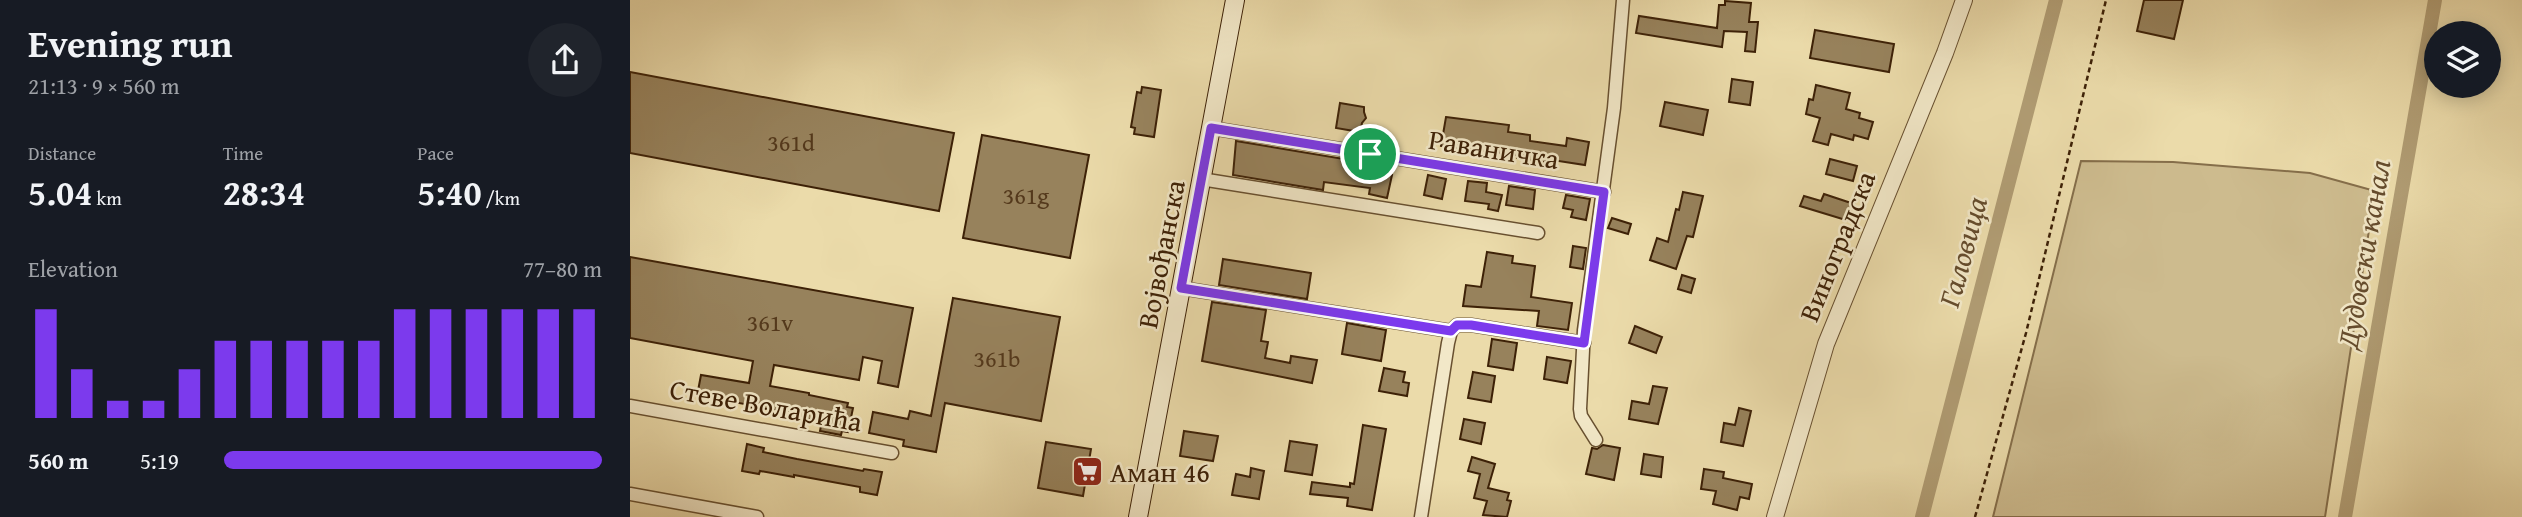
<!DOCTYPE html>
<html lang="en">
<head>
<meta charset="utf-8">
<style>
	:root { --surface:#171b24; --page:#20242c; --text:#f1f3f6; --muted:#9ea1a6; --accent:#7c3aed }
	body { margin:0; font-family:"Gentium Book Plus",serif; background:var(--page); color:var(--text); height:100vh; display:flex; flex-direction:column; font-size:26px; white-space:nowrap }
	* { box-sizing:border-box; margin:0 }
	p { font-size:23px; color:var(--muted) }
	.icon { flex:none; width:38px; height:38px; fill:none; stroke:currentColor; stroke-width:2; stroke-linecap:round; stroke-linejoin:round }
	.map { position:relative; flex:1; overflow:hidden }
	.details { display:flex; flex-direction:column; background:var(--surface); width:630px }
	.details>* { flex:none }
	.fabs { position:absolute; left:1794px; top:21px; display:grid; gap:14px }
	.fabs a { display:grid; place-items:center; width:77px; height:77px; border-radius:50%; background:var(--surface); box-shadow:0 4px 18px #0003; font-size:35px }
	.pin { position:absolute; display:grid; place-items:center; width:60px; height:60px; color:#fff; margin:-30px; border:4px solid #fff; border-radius:50%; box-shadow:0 2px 7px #0007 }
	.round { display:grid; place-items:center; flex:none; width:74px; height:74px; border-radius:37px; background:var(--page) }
	.overview { display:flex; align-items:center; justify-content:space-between; height:119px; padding:0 28px }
	h1 { font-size:38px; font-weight:800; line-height:52px }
	.stats { display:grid; grid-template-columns:repeat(3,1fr); gap:10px; height:119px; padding:7px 28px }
	.stats div { display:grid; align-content:center }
	.stats b { font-size:35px; font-weight:800 }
	.stats small { font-size:19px; font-weight:400 }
	.stats p { font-size:19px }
	.chart { height:196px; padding:14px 28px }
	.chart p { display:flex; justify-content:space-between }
	.chart svg { width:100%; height:126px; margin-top:7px; stroke:var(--accent); stroke-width:6 }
	ul { padding:0 28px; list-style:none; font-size:23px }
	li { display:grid; grid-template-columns:112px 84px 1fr; align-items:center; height:52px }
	li i { height:18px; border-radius:9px; background:var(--accent) }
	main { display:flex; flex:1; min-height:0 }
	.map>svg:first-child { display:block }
	.green { fill:#cdbb8e; stroke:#856e4a; stroke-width:2 }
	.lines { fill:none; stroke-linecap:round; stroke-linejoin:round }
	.canal { stroke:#b09c73; stroke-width:14 }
	.building { fill:#97825c; stroke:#3d2107; stroke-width:2 }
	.minor-casing { stroke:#685030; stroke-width:15 }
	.tertiary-casing { stroke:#685030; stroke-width:18 }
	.secondary-casing { stroke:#3d2107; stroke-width:20 }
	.path { stroke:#3d2107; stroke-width:2.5; stroke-dasharray:5 3.5; stroke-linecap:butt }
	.minor { stroke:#f2e8c8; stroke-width:12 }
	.tertiary { stroke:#f2e8c8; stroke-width:16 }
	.secondary { stroke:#f2e8c8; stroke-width:18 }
	.route-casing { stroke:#fff; stroke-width:14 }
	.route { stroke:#7c3aed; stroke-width:9 }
	.labels { text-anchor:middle; stroke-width:5; stroke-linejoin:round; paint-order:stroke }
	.number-label { font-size:24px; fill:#54391c }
	.street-label { font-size:28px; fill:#3d2107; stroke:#f2e8c8 }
	.poi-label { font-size:28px; fill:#3d2107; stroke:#f2e8c8; text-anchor:start }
	.water-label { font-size:30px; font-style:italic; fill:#654c2d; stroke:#f2e8c8 }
</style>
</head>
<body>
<main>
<section class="details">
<div class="overview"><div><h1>Evening run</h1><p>21:13 · 9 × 560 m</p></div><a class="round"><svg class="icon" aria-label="share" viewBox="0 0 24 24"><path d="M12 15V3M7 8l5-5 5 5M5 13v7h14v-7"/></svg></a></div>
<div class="stats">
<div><p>Distance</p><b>5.04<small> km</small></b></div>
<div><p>Time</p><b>28:34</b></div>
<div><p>Pace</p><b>5:40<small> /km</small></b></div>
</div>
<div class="chart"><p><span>Elevation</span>77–80 m</p>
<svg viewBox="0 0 160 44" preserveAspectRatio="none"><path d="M5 44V6M15 44V27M25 44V38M35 44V38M45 44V27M55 44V17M65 44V17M75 44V17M85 44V17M95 44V17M105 44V6M115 44V6M125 44V6M135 44V6M145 44V6M155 44V6"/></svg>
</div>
<ul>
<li><b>560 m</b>5:19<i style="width:100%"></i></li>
</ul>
</section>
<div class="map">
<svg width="1892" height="517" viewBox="0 0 1892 517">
	<rect width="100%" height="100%" fill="#ebdbaa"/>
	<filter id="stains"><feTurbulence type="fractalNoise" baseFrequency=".00286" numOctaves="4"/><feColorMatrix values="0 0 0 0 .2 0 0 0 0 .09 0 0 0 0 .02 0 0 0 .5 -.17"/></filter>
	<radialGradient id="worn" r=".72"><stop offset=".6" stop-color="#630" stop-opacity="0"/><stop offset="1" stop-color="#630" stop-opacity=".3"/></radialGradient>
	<path class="green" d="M1451 161 1543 162 1680 173 1745 191 1695 517H1363Z"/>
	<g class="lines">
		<g class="canal">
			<path d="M1292 517 1426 0"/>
			<path d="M1715 517 1805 0"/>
		</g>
	</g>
	<g class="building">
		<path d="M1514 0H1553L1544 39 1507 31Z"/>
		<path d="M1095 1 1121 3 1119 22H1128L1125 52 1115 51 1117 32 1094 31 1092 47 1006 33 1009 16 1087 28 1089 5H1095Z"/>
		<path d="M1185 30 1264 44 1259 72 1180 58Z"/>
		<path d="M0 72 324 133 309 211 0 153Z"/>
		<path d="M1102 79 1123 82 1120 105 1099 102Z"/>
		<path d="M1186 85 1220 93 1216 109 1230 113 1229 118 1243 122 1238 139 1224 135 1223 140 1201 134 1198 145 1183 141 1190 118 1176 114 1179 99 1183 100Z"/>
		<path d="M512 87 531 90 524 137 504 134 505 128 501 127 507 92 511 93Z"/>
		<path d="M1035 102 1078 110 1073 135 1030 126Z"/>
		<path d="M710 103 734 107V112L736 118 732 123 730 132 706 128Z"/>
		<path d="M816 117 879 125 878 132 900 135V141L936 146 937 138 959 142 955 165 916 159 915 162 887 158V155L811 146Z"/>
		<path d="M352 135 459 155 440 258 333 238Z"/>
		<path d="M606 141 732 162 731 167 762 175 757 198 739 194 740 188 694 182 693 190 603 175Z"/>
		<path d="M1200 159 1227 166 1223 181 1196 174Z"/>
		<path d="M798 175 816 179 812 199 794 195Z"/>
		<path d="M838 181 857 183 856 192 872 195 868 211 858 209 859 204 835 201Z"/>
		<path d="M879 186 905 190 903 209 876 205Z"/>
		<path d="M1053 192 1073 196 1063 237 1057 236 1046 269 1020 260 1027 238 1038 242 1046 209 1049 210Z"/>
		<path d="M1194 194 1224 204 1219 221 1170 206 1174 196 1191 201Z"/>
		<path d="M936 195 960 199 956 220 941 217 943 210 933 208Z"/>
		<path d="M982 218 1001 224 998 234 978 228Z"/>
		<path d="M943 246 956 248 953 269 940 267Z"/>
		<path d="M857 252 883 256 882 263 905 266 901 297 942 303 938 330 907 326 909 311 833 306 836 285 851 287Z"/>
		<path d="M0 257 283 308 268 387 248 383 252 361 233 357 229 380 144 365 140 386 179 393V395L218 403 217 407 223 408 218 432 212 431 211 435 190 431 192 421 160 416V411L115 407V404L67 396 71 375 119 383 123 361 0 338Z"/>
		<path d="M593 259 681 273 677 299 589 285Z"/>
		<path d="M1052 275 1065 279 1061 293 1048 289Z"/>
		<path d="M323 298 430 317 411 421 315 403 306 452 273 446 274 440 239 433 243 412 278 419 280 411 301 416Z"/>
		<path d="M582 302 636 310 631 341 638 342 635 358 660 363 661 356 687 360 682 383 572 361Z"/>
		<path d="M717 323 756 330 751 361 712 354Z"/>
		<path d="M1005 326 1032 337 1026 353 999 343Z"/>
		<path d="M862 339 887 343 883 370 858 366Z"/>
		<path d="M917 357 941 361 937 383 914 379Z"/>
		<path d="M754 368 775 372 773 382 779 383 777 396 749 391Z"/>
		<path d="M843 372 865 376 861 402 838 398Z"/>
		<path d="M1023 386 1037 388 1028 424 999 419 1002 401 1019 404Z"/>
		<path d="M1109 408 1121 411 1113 446 1091 442 1094 423 1105 425Z"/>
		<path d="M834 419 855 423 851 444 830 439Z"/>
		<path d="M733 425 756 429 742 510 717 506 718 498 680 494 682 482 720 487V483L724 484Z"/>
		<path d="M554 431 588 436 583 461 550 456Z"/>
		<path d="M660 441 687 445 682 475 655 471Z"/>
		<path d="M416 442 461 449 453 496 408 488Z"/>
		<path d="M117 444 134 448 133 452 167 459 233 471 234 469 252 472 247 495 230 492V487L164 475V477L130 471 129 474 112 471Z"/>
		<path d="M973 445 990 448 984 480 956 474 962 448 967 449Z"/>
		<path d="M1014 454 1033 457 1031 477 1011 474Z"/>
		<path d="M842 457 865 464 858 488 879 493 877 500 881 501 877 517 853 515 857 501 844 498 850 474 838 471Z"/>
		<path d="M621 468 634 471 629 499 602 495 606 474 620 477Z"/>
		<path d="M1074 469 1094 472 1093 478 1122 484 1119 499 1110 497 1107 510 1083 504 1086 491 1071 489Z"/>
	</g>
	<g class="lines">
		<defs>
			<g id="minor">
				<path d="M581 128 974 192"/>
				<path d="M571 179 908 233"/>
				<path d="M551 288 821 331"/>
				<path d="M0 406 262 453"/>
				<path d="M966 440 951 416 950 409 954 330 984 108 993 0"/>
				<path d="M0 494 127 517"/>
				<path d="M791 517 818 343 821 331 827 325H841L954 343"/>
			</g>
			<path id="tertiary" d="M1145 517 1196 344 1315 53 1334 0"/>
			<path id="secondary" d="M508 517 605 0"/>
		</defs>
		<use href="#minor" class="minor-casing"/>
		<use href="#tertiary" class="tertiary-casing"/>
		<use href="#secondary" class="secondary-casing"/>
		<path class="path" d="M1345 517 1396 333 1476 0"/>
		<use href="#minor" class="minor"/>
		<use href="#tertiary" class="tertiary"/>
		<use href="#secondary" class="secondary"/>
	</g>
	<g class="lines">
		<defs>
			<path id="route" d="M581 128 974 192 954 343 841 325H827L821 331 551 288Z"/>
		</defs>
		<use href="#route" class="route-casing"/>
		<use href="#route" class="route"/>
	</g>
	<defs>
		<symbol id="supermarket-square" viewBox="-11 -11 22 22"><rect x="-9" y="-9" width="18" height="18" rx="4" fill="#8f2418" stroke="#f2e8c8"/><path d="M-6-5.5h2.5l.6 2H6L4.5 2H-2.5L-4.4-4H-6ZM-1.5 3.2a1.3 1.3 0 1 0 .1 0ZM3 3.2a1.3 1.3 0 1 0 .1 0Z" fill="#fff"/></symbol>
	</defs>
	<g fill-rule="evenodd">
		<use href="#supermarket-square" x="440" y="454" width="35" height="35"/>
	</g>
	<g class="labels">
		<g class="number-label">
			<text x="161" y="151">361d</text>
			<text x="396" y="204">361g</text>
			<text x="140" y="331">361v</text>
			<text x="367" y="367">361b</text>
		</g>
		<g class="street-label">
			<text transform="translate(864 149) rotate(9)" y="10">Раваничка</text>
			<text transform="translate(1207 246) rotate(-68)" y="10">Виноградска</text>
			<text transform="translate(531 254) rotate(-79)" y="10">Војвођанска</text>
			<text transform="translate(136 405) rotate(10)" y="10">Стеве Воларића</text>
		</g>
		<g class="poi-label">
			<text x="480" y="482">Аман 46</text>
		</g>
		<g class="water-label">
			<text transform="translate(1333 252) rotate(-75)" y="10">Галовица</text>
			<text transform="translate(1734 254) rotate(-80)" y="10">Дудовски канал</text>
		</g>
	</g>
	<rect width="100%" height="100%" filter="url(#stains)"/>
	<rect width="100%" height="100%" fill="url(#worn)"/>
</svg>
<div class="fabs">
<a><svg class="icon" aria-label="layers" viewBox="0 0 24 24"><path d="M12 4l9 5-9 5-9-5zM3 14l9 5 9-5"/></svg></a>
</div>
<div class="pin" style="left:740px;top:154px;background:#1e9e55"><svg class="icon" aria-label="arrive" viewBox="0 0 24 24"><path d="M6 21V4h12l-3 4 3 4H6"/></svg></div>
</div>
</main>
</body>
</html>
